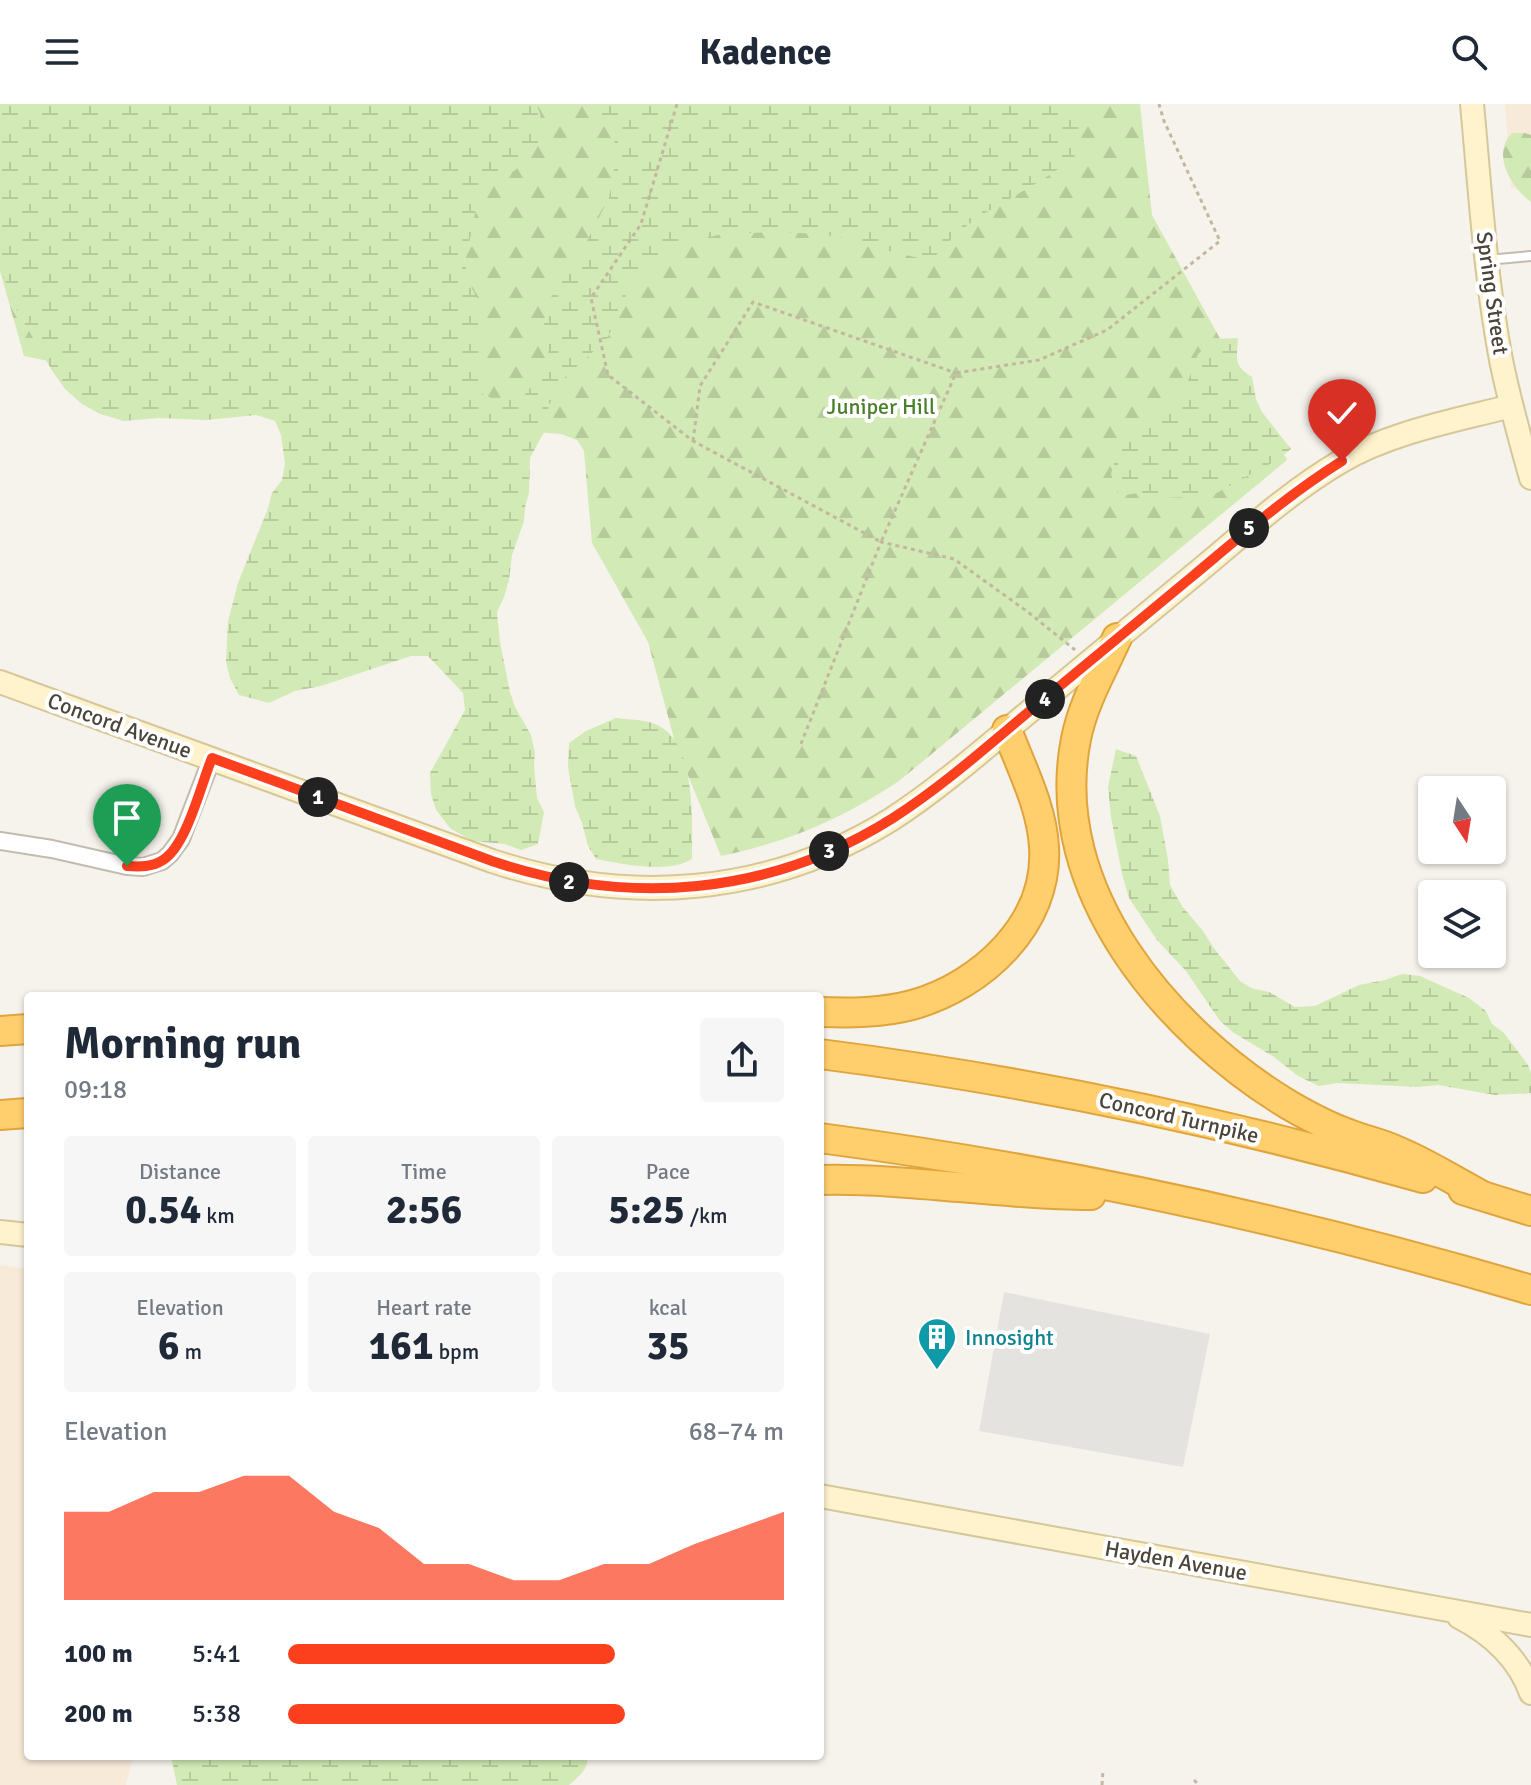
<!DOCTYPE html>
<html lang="en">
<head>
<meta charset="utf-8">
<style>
	:root { --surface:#fff; --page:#f6f6f7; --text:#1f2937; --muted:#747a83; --accent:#fc3f1d }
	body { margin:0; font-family:Signika,sans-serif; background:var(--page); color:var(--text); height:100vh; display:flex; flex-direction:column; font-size:30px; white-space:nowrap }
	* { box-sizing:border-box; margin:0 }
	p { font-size:26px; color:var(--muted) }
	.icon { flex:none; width:44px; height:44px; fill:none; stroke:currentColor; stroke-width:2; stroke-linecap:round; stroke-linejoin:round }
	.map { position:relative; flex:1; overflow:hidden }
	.side { position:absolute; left:24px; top:888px; width:800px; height:768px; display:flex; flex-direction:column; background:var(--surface); border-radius:8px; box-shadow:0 2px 6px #0004 }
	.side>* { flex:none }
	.needle { width:52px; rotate:168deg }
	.tools { position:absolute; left:1418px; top:672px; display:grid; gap:16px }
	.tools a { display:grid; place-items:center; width:88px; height:88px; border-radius:8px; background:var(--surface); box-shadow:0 2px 6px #0004; font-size:40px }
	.pin { position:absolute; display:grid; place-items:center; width:68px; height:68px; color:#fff; margin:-82px -34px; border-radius:50% 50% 50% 0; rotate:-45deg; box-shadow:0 0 8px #0007 }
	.pin .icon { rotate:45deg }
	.km { position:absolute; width:40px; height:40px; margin:-20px; border-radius:50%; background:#222; color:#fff; font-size:22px; line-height:40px; text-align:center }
	.round { display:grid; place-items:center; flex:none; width:84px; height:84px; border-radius:8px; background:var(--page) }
	.summary { display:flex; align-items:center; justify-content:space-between; height:136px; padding:0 40px }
	h1 { font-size:44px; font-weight:700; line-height:60px }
	.stats { display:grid; grid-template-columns:repeat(3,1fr); gap:12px; height:136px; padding:8px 40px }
	.stats div { display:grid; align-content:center; border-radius:8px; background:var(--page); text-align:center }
	.stats b { font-size:40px; font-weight:700 }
	.stats small { font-size:22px; font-weight:400 }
	.stats p { font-size:22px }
	.chart { height:224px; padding:16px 40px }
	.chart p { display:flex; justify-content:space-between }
	.chart svg { width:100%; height:144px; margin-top:8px; fill:var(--accent); opacity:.7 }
	ul { padding:0 40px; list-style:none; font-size:26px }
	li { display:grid; grid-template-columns:128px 96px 1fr; align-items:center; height:60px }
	li i { height:20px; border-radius:10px; background:var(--accent) }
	header { display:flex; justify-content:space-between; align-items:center; height:104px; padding:0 40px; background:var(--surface); font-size:36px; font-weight:700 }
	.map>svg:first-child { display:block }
	.commercial { fill:#f7ead8 }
	.forest { fill:url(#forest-firs) }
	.wetland { fill:url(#wetland-marsh) }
	.parking { fill:#e5e3e0 }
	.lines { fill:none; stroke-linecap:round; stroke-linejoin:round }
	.lane-casing { stroke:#c2bbae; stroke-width:12 }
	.street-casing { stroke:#c2bbae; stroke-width:20 }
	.secondary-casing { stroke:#d6c79b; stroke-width:26 }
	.highway-casing { stroke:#e0a43c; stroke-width:32 }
	.path { stroke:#c4b79f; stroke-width:3; stroke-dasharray:4 4; stroke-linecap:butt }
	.lane { stroke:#fff; stroke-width:8 }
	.street { stroke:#fff; stroke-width:16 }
	.secondary { stroke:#fff3cd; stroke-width:22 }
	.highway { stroke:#ffcf6e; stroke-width:28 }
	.route-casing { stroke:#fff; stroke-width:16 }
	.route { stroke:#fc3f1d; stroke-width:10 }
	.labels { text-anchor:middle; stroke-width:8; stroke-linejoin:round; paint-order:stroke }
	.street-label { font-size:22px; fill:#4b4439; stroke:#fff }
	.park-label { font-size:22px; fill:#4a7f2a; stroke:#fff }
	.culture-label { font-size:22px; fill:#0d838f; stroke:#fff; text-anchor:start }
</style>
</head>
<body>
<header><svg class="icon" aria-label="menu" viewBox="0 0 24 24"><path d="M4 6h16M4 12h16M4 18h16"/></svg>Kadence<svg class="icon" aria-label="search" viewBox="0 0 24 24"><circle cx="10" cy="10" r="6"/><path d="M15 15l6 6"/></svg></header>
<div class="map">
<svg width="1531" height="1681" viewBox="0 0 1531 1681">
	<defs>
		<pattern id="forest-firs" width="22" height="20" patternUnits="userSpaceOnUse" patternTransform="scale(2)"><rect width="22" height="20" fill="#d2eab5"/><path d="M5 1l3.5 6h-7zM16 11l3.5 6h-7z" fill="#b6ca9c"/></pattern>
		<pattern id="wetland-marsh" width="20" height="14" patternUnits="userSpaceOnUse" patternTransform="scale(2)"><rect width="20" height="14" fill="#d2eab5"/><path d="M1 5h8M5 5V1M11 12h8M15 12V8" fill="none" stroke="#b6ca9c"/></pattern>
	</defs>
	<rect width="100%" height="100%" fill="#f6f3ec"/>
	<g class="commercial">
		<path d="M1505 0H1531V90L1511 84Z"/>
		<path d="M0 1161 28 1165V1652H133L126 1681H0Z"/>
	</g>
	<g class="forest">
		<path d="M0 0H1140L1152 111 1287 356 899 677C842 715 788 738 721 752L676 642 648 538 592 439 584 347 577 336 561 330 296 307 24 252 0 167Z"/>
		<path d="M1512 29H1525L1531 31V98C1511 83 1491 50 1512 29Z"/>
	</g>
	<g class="wetland">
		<path d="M0 0H536C550 27 538 51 514 67 505 73 495 76 486 82L476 105 466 154V173L478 196 481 241 478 269 483 291 492 294 523 293 535 278 549 251 544 219 548 198 561 177 576 158 609 94 616 53 614 34 609 20 599 13 604 0H1081L1082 7 1079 48C1047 78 1007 93 972 118 956 129 944 142 931 157L885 146 866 138 820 130 779 128 722 130 678 141 649 162 628 184 622 206 606 236 565 273 549 301 544 328 530 354 529 389 525 403 524 417 512 451 509 476 504 493 497 508 500 538 510 588 515 603 531 631 535 649 534 661 537 694 544 708 538 740 521 746 505 740 472 737 450 724 436 706 431 690 430 669 465 606 463 589 428 552H411L321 582 295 587 269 599 239 591 230 574 226 558 228 517 238 479 267 407 272 389 282 376 285 360 281 331 275 317 256 311 207 316 158 314 124 317 100 310 82 300 65 285 51 265 18 208 9 190 3 169 0 143Z"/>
		<path d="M1238 234C1237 255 1233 261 1252 273L1256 295 1262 308 1291 345 1275 357 1209 393 1150 394 1138 389 1119 392 1111 370 1115 355 1129 331 1143 322 1161 304 1184 288 1198 250 1216 235Z"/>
		<path d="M616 614C632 616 651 615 664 625 696 648 692 720 692 755 669 770 621 760 596 755L588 742 582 719 575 702 568 663 569 639 586 627Z"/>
		<path d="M1116 645 1136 652 1160 712 1168 756 1170 781 1182 802 1203 827 1213 843 1240 877 1251 884 1269 888 1295 903 1315 902 1359 881 1385 876 1402 870 1420 872 1469 894 1486 907 1492 920 1504 929 1528 961 1531 969V989L1495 991 1438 981 1418 983 1337 979 1319 982 1298 972 1274 953 1234 929 1220 917 1186 867 1157 836 1129 794 1122 770 1111 713 1108 683Z"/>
		<path d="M171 1652H588C588 1666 579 1672 569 1681H177Z"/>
	</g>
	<path class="parking" d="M1004 1188 1210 1230 1183 1363 979 1327Z"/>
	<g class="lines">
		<defs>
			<path id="lane" d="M1487 156 1531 152"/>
			<path id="street" d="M0 737 52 745 127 762 143 763 162 757 170 750 181 735 212 654"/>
			<g id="secondary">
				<path d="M1472 0C1480 85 1485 171 1501 256 1509 296 1520 335 1531 374"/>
				<path d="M0 578 492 757C628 802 769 792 892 715 941 683 985 644 1030 607 1089 558 1147 510 1206 461 1249 425 1291 387 1340 358 1391 328 1454 317 1511 302"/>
				<path d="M0 1128 28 1131"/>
				<path d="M820 1392 1531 1521"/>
				<path d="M1459 1513C1492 1530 1518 1553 1531 1589"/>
			</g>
			<g id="highway">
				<path d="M1117 534C1102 567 1083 599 1076 635 1046 786 1168 928 1289 1001 1308 1012 1328 1023 1349 1030 1364 1036 1380 1039 1395 1046 1425 1058 1453 1076 1481 1091"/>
				<path d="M820 908C851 909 882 909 912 901 981 882 1049 820 1044 743 1042 703 1021 663 1007 626"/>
				<path d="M0 927 28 925"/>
				<path d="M820 950C1024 976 1225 1018 1423 1074"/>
				<path d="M0 1011 28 1009"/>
				<path d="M820 1034C1061 1066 1298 1117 1531 1186"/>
				<path d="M820 1076C910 1074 1000 1091 1091 1091"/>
				<path d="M1463 1086 1531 1107"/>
			</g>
		</defs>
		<use href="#lane" class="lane-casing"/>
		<use href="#street" class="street-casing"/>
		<use href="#secondary" class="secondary-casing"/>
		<use href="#highway" class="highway-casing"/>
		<g class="path">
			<path d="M677 0 641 120 591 194 608 271 693 337 881 438 956 269 1039 256 1107 226 1220 137 1164 17 1159 0"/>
			<path d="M693 337 700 282 753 198 956 269"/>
			<path d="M801 640 881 438 954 455 1028 508 1075 546"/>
			<path d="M1194 1676 1199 1681"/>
			<path d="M1102 1681 1103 1667"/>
		</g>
		<use href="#lane" class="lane"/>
		<use href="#street" class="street"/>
		<use href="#secondary" class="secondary"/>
		<use href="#highway" class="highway"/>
	</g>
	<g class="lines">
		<defs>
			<path id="route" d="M127 762C140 763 152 763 163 756 187 741 201 680 212 654L492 757C628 803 770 792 893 714 940 684 983 646 1026 610 1082 564 1138 517 1194 471 1242 431 1289 390 1342 357"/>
		</defs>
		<use href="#route" class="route-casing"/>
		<use href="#route" class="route"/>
	</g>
	<defs>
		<symbol id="building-pin" viewBox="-11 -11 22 30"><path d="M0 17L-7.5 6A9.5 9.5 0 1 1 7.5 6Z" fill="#0f9aa8" stroke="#fff"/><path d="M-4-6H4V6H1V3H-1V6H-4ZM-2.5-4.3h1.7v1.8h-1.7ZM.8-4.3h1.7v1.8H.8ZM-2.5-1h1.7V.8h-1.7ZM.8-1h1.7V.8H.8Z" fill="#fff"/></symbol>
	</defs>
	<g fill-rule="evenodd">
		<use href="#building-pin" x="915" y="1211" width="44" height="60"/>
	</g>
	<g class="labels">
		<g class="street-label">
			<text transform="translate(1493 189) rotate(82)" y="8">Spring Street</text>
			<text transform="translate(120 621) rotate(20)" y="8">Concord Avenue</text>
			<text transform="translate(1179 1013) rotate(13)" y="8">Concord Turnpike</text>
			<text transform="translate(1176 1456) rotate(10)" y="8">Hayden Avenue</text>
		</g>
		<g class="park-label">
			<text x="881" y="310">Juniper Hill</text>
		</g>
		<g class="culture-label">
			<text x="965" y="1241">Innosight</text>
		</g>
	</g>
</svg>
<div class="tools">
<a><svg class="needle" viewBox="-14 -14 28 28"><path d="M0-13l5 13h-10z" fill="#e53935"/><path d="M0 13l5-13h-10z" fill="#747a83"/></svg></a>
<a><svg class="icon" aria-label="layers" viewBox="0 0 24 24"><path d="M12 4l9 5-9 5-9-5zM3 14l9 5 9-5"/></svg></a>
</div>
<div class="pin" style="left:127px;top:762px;background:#1e9e55"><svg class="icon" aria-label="arrive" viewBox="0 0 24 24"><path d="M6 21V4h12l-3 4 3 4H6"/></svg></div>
<div class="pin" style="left:1342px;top:357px;background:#d93025"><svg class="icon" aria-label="check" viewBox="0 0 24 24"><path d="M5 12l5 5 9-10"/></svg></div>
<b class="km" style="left:318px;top:693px">1</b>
<b class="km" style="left:569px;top:778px">2</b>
<b class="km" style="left:829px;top:747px">3</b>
<b class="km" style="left:1045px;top:595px">4</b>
<b class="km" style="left:1249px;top:424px">5</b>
<section class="side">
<div class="summary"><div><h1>Morning run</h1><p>09:18</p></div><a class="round"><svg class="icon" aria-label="share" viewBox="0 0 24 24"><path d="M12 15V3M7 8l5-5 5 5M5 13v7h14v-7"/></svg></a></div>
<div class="stats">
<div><p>Distance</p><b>0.54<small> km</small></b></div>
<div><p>Time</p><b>2:56</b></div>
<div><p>Pace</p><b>5:25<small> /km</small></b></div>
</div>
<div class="stats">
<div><p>Elevation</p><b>6<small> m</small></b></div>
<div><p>Heart rate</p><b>161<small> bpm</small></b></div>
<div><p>kcal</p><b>35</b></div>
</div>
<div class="chart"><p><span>Elevation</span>68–74 m</p>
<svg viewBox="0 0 160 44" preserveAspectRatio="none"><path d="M0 44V17L10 17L20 11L30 11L40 6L50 6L60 17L70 22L80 33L90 33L100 38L110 38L120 33L130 33L140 27L150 22L160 17V44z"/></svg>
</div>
<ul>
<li><b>100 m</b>5:41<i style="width:66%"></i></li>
<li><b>200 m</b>5:38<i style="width:68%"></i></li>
</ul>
</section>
</div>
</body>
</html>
